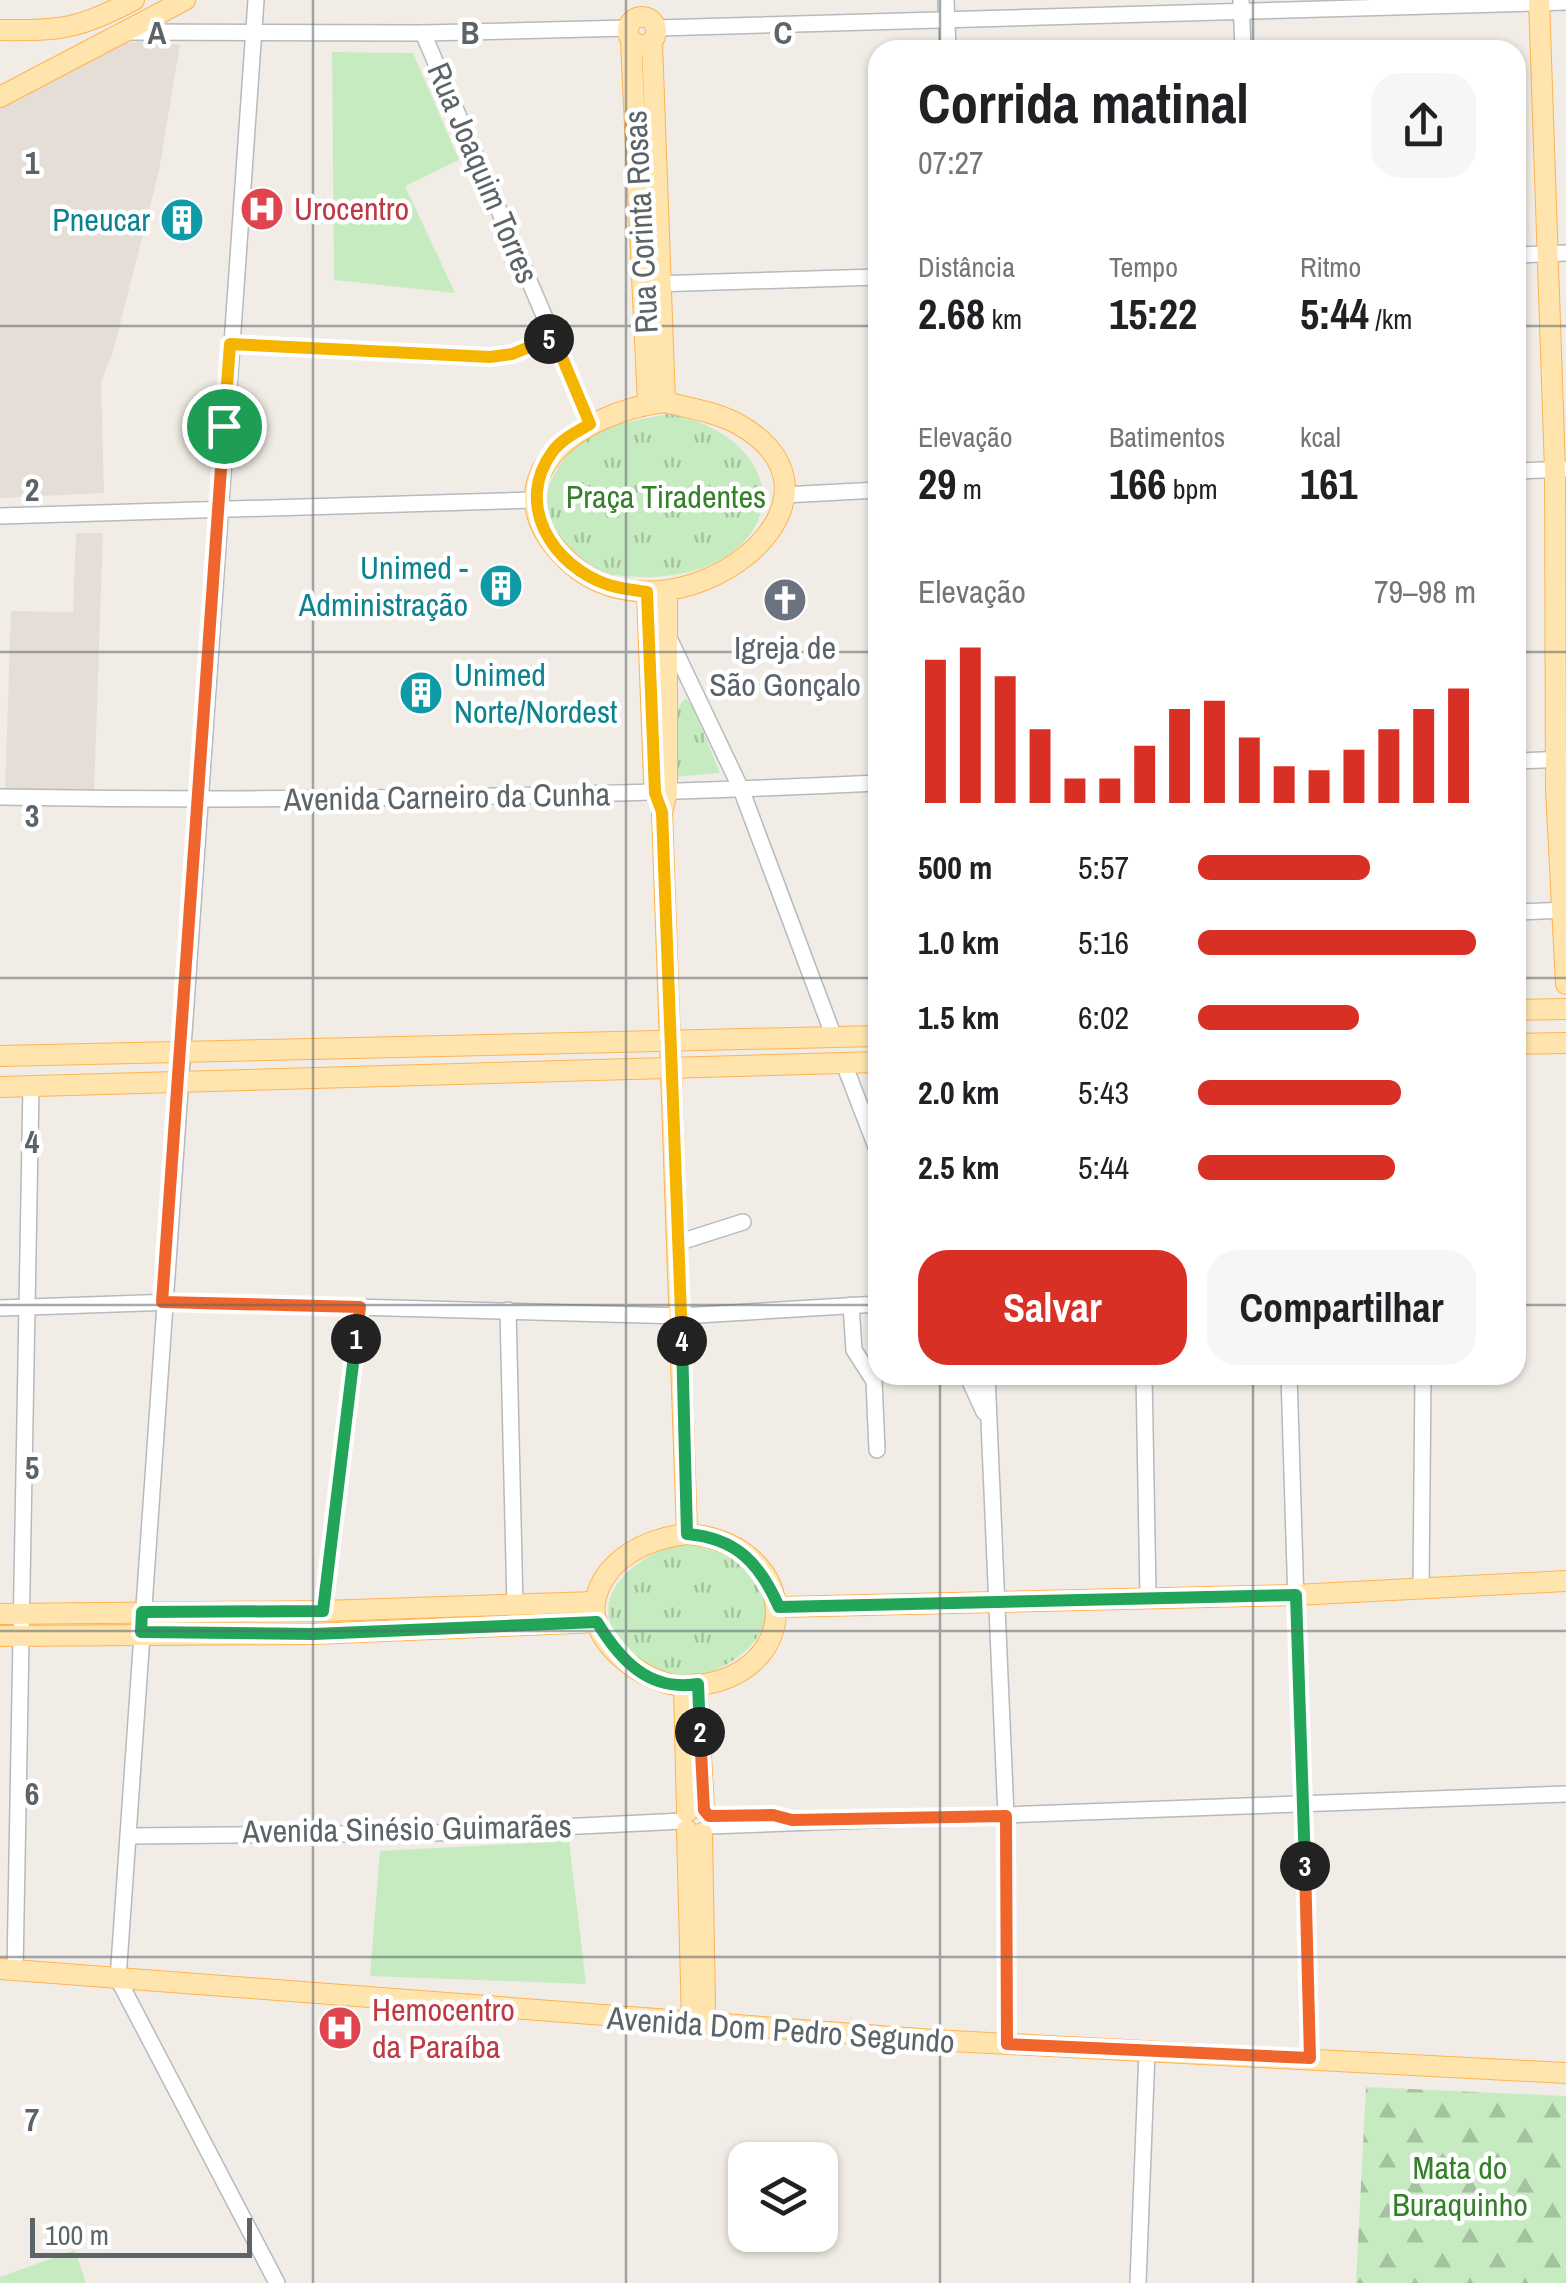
<!DOCTYPE html>
<html lang="pt">
<head>
<meta charset="utf-8">
<style>
	:root { --surface:#fff; --page:#f6f6f6; --text:#202124; --muted:#757577; --accent:#d93025 }
	body { margin:0; font-family:"Archivo Narrow",sans-serif; background:var(--page); color:var(--text); height:100vh; display:flex; flex-direction:column; font-size:38px; white-space:nowrap }
	* { box-sizing:border-box; margin:0 }
	p { font-size:32px; color:var(--muted) }
	.icon { flex:none; width:55px; height:55px; fill:none; stroke:currentColor; stroke-width:2; stroke-linecap:round; stroke-linejoin:round }
	.map { position:relative; flex:1; overflow:hidden }
	.details { position:absolute; left:868px; top:40px; width:658px; height:1345px; display:flex; flex-direction:column; background:var(--surface); border-radius:30px; box-shadow:0 2px 8px #0004 }
	.details>* { flex:none }
	.buttons { position:absolute; left:728px; top:2142px; display:grid; gap:20px }
	.buttons a { display:grid; place-items:center; width:110px; height:110px; border-radius:20px; background:var(--surface); box-shadow:0 2px 8px #0004; font-size:50px }
	.scale { position:absolute; left:30px; bottom:25px; width:222px; box-sizing:border-box; padding-left:10px; border:5px solid #5d6468; border-top:0; font-size:28px; line-height:35px; white-space:nowrap; color:#5d6468; -webkit-text-stroke:8px #fff; paint-order:stroke }
	.pin { position:absolute; display:grid; place-items:center; width:85px; height:85px; color:#fff; margin:-42px; border:5px solid #fff; border-radius:50%; box-shadow:0 2px 10px #0007 }
	.km { position:absolute; width:50px; height:50px; margin:-25px; border-radius:50%; background:#222; color:#fff; font-size:28px; line-height:50px; text-align:center }
	.round { display:grid; place-items:center; flex:none; width:105px; height:105px; border-radius:30px; background:var(--page) }
	.summary { display:flex; align-items:center; justify-content:space-between; height:170px; padding:0 50px }
	h1 { font-size:55px; font-weight:800; line-height:75px }
	.metrics { display:grid; grid-template-columns:repeat(3,1fr); gap:15px; height:170px; padding:10px 50px }
	.metrics div { display:grid; align-content:center }
	.metrics b { font-size:42px; font-weight:800 }
	.metrics small { font-size:28px; font-weight:400 }
	.metrics p { font-size:28px }
	.chart { height:280px; padding:20px 50px }
	.chart p { display:flex; justify-content:space-between }
	.chart svg { width:100%; height:180px; margin-top:10px; stroke:var(--accent); stroke-width:6 }
	.cta { display:flex; gap:20px; margin-top:auto; padding:20px 50px }
	.cta a { flex:1; height:115px; border-radius:30px; background:var(--accent); color:#fff; font-size:40px; font-weight:800; line-height:115px; text-align:center }
	.cta a+a { background:var(--page); color:var(--text) }
	ul { padding:0 50px; list-style:none; font-size:32px }
	li { display:grid; grid-template-columns:160px 120px 1fr; align-items:center; height:75px }
	li i { height:25px; border-radius:12px; background:var(--accent) }
	.map>svg:first-child { display:block }
	.education { fill:#e4ded7 }
	.green { fill:#c7ebc0 }
	.forest { fill:url(#forest-firs) }
	.park { fill:url(#park-tufts) }
	.lines { fill:none; stroke-linecap:round; stroke-linejoin:round }
	.minor-casing { stroke:#b6babe; stroke-width:18 }
	.major-casing { stroke:#ffb251; stroke-width:22 }
	.minor { stroke:#fff; stroke-width:15 }
	.major { stroke:#ffe5ad; stroke-width:20 }
	.split-1-casing { stroke:#fff; stroke-width:20 }
	.split-2-casing { stroke:#fff; stroke-width:20 }
	.split-3-casing { stroke:#fff; stroke-width:20 }
	.split-4-casing { stroke:#fff; stroke-width:20 }
	.split-5-casing { stroke:#fff; stroke-width:20 }
	.split-6-casing { stroke:#fff; stroke-width:20 }
	.split-1 { stroke:#f0652b; stroke-width:12 }
	.split-2 { stroke:#22a559; stroke-width:12 }
	.split-3 { stroke:#f0652b; stroke-width:12 }
	.split-4 { stroke:#22a559; stroke-width:12 }
	.split-5 { stroke:#f5b400; stroke-width:12 }
	.split-6 { stroke:#f5b400; stroke-width:12 }
	.grid { fill:none; stroke:#5d6468; stroke-width:2.5; stroke-opacity:0.55 }
	.labels { text-anchor:middle; stroke-width:9; stroke-linejoin:round; paint-order:stroke }
	.street-label { font-size:32px; fill:#5d6468; stroke:#fff }
	.health-label { font-size:32px; fill:#be3a42; stroke:#fff; text-anchor:start }
	.culture-label { font-size:32px; fill:#0d838f; stroke:#fff; text-anchor:end }
	.park-label { font-size:32px; fill:#35812a; stroke:#fff }
	.worship-label { font-size:32px; fill:#5b616d; stroke:#fff }
	.grid-label { font-size:32px; text-anchor:middle; font-weight:bold; fill:#5d6468; stroke:#fff; stroke-width:9; stroke-linejoin:round; paint-order:stroke }
</style>
</head>
<body>
<div class="map">
<svg width="1566" height="2283" viewBox="0 0 1566 2283">
	<defs>
		<pattern id="forest-firs" width="22" height="20" patternUnits="userSpaceOnUse" patternTransform="scale(2.5)"><rect width="22" height="20" fill="#c7ebc0"/><path d="M5 1l3.5 6h-7zM16 11l3.5 6h-7z" fill="#a5c2a0"/></pattern>
		<pattern id="park-tufts" width="24" height="20" patternUnits="userSpaceOnUse" patternTransform="scale(2.5)"><rect width="24" height="20" fill="#c7ebc0"/><path d="M3 7l-1-3M5 7V3M7 7l1-3M15 17l-1-3M17 17v-4M19 17l1-3" fill="none" stroke="#a5c2a0"/></pattern>
	</defs>
	<rect width="100%" height="100%" fill="#f1ede6"/>
	<g class="education">
		<path d="M151 40 180 45 159 171 113 352 101 382 104 493 0 498V107L126 43Z"/>
		<path d="M76 533H103L94 792 5 790 11 611 73 612Z"/>
	</g>
	<g class="green">
		<path d="M332 52 413 53 459 160 405 186 455 293 334 280Z"/>
		<path d="M569 1841 586 1984 370 1976 380 1851Z"/>
		<path d="M75 2250 86 2283H0V2277Z"/>
	</g>
	<path class="forest" d="M1366 2087 1566 2096V2283H1356Z"/>
	<g class="park">
		<path d="M671 413C813 449 780 579 642 577 623 576 600 576 584 563 546 534 532 501 563 461 573 449 582 438 597 431 619 422 647 419 671 413Z"/>
		<path d="M685 698 691 703 720 773 675 777 676 711Z"/>
		<path d="M673 1544C723 1545 797 1572 758 1636 743 1661 694 1687 665 1677 625 1663 587 1617 622 1578 634 1563 655 1553 673 1544Z"/>
	</g>
	<g class="lines">
		<defs>
			<g id="minor">
				<path d="M256 0 118 1979 277 2283"/>
				<path d="M946 0 948 50"/>
				<path d="M1241 0 1243 50"/>
				<path d="M656 28 1566 2"/>
				<path d="M129 32 423 33 628 28"/>
				<path d="M423 33 590 423"/>
				<path d="M1515 255 1566 253"/>
				<path d="M654 284 878 277"/>
				<path d="M231 344 490 357 512 354 553 336"/>
				<path d="M1515 471 1566 469"/>
				<path d="M784 495 878 490"/>
				<path d="M0 516 534 500"/>
				<path d="M669 638 741 789 834 1037"/>
				<path d="M1515 761 1566 759"/>
				<path d="M0 797C293 802 585 797 878 783"/>
				<path d="M1515 912 1566 910"/>
				<path d="M844 1064 878 1152"/>
				<path d="M677 1243 743 1222"/>
				<path d="M851 1305 854 1350 874 1381 877 1450"/>
				<path d="M0 1308 173 1302 681 1316 878 1304"/>
				<path d="M508 1310 515 1606"/>
				<path d="M967 1375 984 1412"/>
				<path d="M987 1375 1006 1816 1007 2044"/>
				<path d="M1144 1375 1148 1595"/>
				<path d="M1289 1375 1310 2057"/>
				<path d="M1421 1587 1423 1375"/>
				<path d="M323 1611 360 1307"/>
				<path d="M709 1815 788 1819"/>
				<path d="M709 1826 1566 1794"/>
				<path d="M130 1836 435 1833 683 1821"/>
				<path d="M15 1970 31 1086"/>
				<path d="M1138 2283 1147 2051"/>
			</g>
			<g id="major">
				<path d="M1539 0 1555 470 1556 789 1566 984"/>
				<circle cx="642" cy="31" r="14"/>
				<path d="M0 30C61 31 79 29 134 0"/>
				<path d="M631 41 648 404"/>
				<path d="M652 42 665 402"/>
				<path d="M0 97 185 0"/>
				<path d="M665 402C689 408 716 412 738 424 878 503 669 656 569 562 481 480 582 411 665 402Z"/>
				<path d="M647 592 654 781"/>
				<path d="M667 592V793L662 812 687 1534"/>
				<path d="M1515 1010 1566 1009"/>
				<path d="M1515 1044 1566 1043"/>
				<path d="M0 1056 878 1036"/>
				<path d="M0 1087 878 1062"/>
				<path d="M687 1534C805 1543 806 1681 687 1686 650 1687 588 1645 595 1602 603 1559 648 1538 687 1534Z"/>
				<path d="M779 1607 1296 1595 1566 1581"/>
				<path d="M0 1614 323 1611 595 1602"/>
				<path d="M0 1636 313 1634 597 1622"/>
				<path d="M697 1684 704 1810"/>
				<path d="M684 1686 687 1812"/>
				<path d="M687 1830 692 2022"/>
				<path d="M702 1833 705 2006"/>
				<path d="M0 1969 933 2040 1566 2073"/>
			</g>
		</defs>
		<use href="#minor" class="minor-casing"/>
		<use href="#major" class="major-casing"/>
		<use href="#minor" class="minor"/>
		<use href="#major" class="major"/>
	</g>
	<g class="lines">
		<defs>
			<path id="split-1" d="M224 426 162 1302 360 1307 356 1339"/>
			<path id="split-2" d="M356 1339 323 1611 142 1612 141 1632 314 1634 597 1622C620 1660 649 1692 698 1684L700 1732"/>
			<path id="split-3" d="M700 1732 704 1810 709 1816 773 1815 792 1820 1006 1816 1007 2044 1310 2058 1305 1866"/>
			<path id="split-4" d="M682 1341 687 1534C737 1538 760 1564 779 1607L1296 1595 1305 1866"/>
			<path id="split-5" d="M549 339 553 336 590 424C578 431 562 439 553 451 513 504 553 567 609 585 621 589 635 590 647 592L655 793 662 812 682 1341"/>
			<path id="split-6" d="M224 426 230 344 490 357 512 354 549 339"/>
		</defs>
		<use href="#split-1" class="split-1-casing"/>
		<use href="#split-2" class="split-2-casing"/>
		<use href="#split-3" class="split-3-casing"/>
		<use href="#split-4" class="split-4-casing"/>
		<use href="#split-5" class="split-5-casing"/>
		<use href="#split-6" class="split-6-casing"/>
		<use href="#split-1" class="split-1"/>
		<use href="#split-2" class="split-2"/>
		<use href="#split-3" class="split-3"/>
		<use href="#split-4" class="split-4"/>
		<use href="#split-5" class="split-5"/>
		<use href="#split-6" class="split-6"/>
	</g>
	<path class="grid" d="M313 0V2283M626 0V2283M940 0V50M1253 0V50M0 326H878M1515 326H1566M0 652H878M1515 652H1566M0 978H878M1515 978H1566M0 1305H878M1515 1305H1566M940 1375V2283M1253 1375V2283M0 1631H1566M0 1957H1566"/>
	<defs>
		<symbol id="hospital-disc" viewBox="-11 -11 22 22"><circle r="9.5" fill="#e0444e" stroke="#fff"/><path d="M-5-5h3v3.5h4V-5h3V5h-3V1.5h-4V5h-3Z" fill="#fff"/></symbol>
		<symbol id="building-disc" viewBox="-11 -11 22 22"><circle r="9.5" fill="#0f9aa8" stroke="#fff"/><path d="M-4-6H4V6H1V3H-1V6H-4ZM-2.5-4.3h1.7v1.8h-1.7ZM.8-4.3h1.7v1.8H.8ZM-2.5-1h1.7V.8h-1.7ZM.8-1h1.7V.8H.8Z" fill="#fff"/></symbol>
		<symbol id="church-disc" viewBox="-11 -11 22 22"><circle r="9.5" fill="#6b7280" stroke="#fff"/><path d="M-1.2-6h2.4v3.5h3.3v2.4h-3.3V6h-2.4V-.1h-3.3v-2.4h3.3Z" fill="#fff"/></symbol>
	</defs>
	<g fill-rule="evenodd">
		<use href="#hospital-disc" x="237" y="184" width="50" height="50"/>
		<use href="#building-disc" x="157" y="195" width="50" height="50"/>
		<use href="#building-disc" x="476" y="561" width="50" height="50"/>
		<use href="#church-disc" x="760" y="575" width="50" height="50"/>
		<use href="#building-disc" x="396" y="668" width="50" height="50"/>
		<use href="#hospital-disc" x="315" y="2003" width="50" height="50"/>
	</g>
	<g class="labels">
		<g class="street-label">
			<text transform="translate(483 173) rotate(67)" y="11">Rua Joaquim Torres</text>
			<text transform="translate(641 222) rotate(-93)" y="11">Rua Corinta Rosas</text>
			<text transform="translate(447 797) rotate(-1)" y="11">Avenida Carneiro da Cunha</text>
			<text transform="translate(407 1829) rotate(-1)" y="11">Avenida Sinésio Guimarães</text>
			<text transform="translate(781 2030) rotate(4)" y="11">Avenida Dom Pedro Segundo</text>
		</g>
		<g class="health-label">
			<text x="294" y="220">Urocentro</text>
			<text x="372" y="2021">Hemocentro<tspan x="372" dy="37">da Paraíba</tspan></text>
		</g>
		<g class="culture-label">
			<text x="150" y="231">Pneucar</text>
			<text x="468" y="579">Unimed -<tspan x="468" dy="37">Administração</tspan></text>
			<text x="454" y="686" text-anchor="start">Unimed<tspan x="454" dy="37">Norte/Nordest</tspan></text>
		</g>
		<g class="park-label">
			<text x="666" y="508">Praça Tiradentes</text>
			<text x="1460" y="2179">Mata do<tspan x="1460" dy="37">Buraquinho</tspan></text>
		</g>
		<g class="worship-label">
			<text x="785" y="659">Igreja de<tspan x="785" dy="37">São Gonçalo</tspan></text>
		</g>
	</g>
	<g class="grid-label">
		<text x="157" y="44">A</text>
		<text x="470" y="44">B</text>
		<text x="783" y="44">C</text>
		<text x="32" y="174">1</text>
		<text x="32" y="501">2</text>
		<text x="32" y="827">3</text>
		<text x="32" y="1153">4</text>
		<text x="32" y="1479">5</text>
		<text x="32" y="1805">6</text>
		<text x="32" y="2131">7</text>
	</g>
</svg>
<div class="buttons">
<a><svg class="icon" aria-label="layers" viewBox="0 0 24 24"><path d="M12 4l9 5-9 5-9-5zM3 14l9 5 9-5"/></svg></a>
</div>
<div class="scale">100 m</div>
<div class="pin" style="left:224px;top:426px;background:#1e9e55"><svg class="icon" aria-label="arrive" viewBox="0 0 24 24"><path d="M6 21V4h12l-3 4 3 4H6"/></svg></div>
<b class="km" style="left:356px;top:1339px">1</b>
<b class="km" style="left:700px;top:1732px">2</b>
<b class="km" style="left:1305px;top:1866px">3</b>
<b class="km" style="left:682px;top:1341px">4</b>
<b class="km" style="left:549px;top:339px">5</b>
<section class="details">
<div class="summary"><div><h1>Corrida matinal</h1><p>07:27</p></div><a class="round"><svg class="icon" aria-label="share" viewBox="0 0 24 24"><path d="M12 15V3M7 8l5-5 5 5M5 13v7h14v-7"/></svg></a></div>
<div class="metrics">
<div><p>Distância</p><b>2.68<small> km</small></b></div>
<div><p>Tempo</p><b>15:22</b></div>
<div><p>Ritmo</p><b>5:44<small> /km</small></b></div>
</div>
<div class="metrics">
<div><p>Elevação</p><b>29<small> m</small></b></div>
<div><p>Batimentos</p><b>166<small> bpm</small></b></div>
<div><p>kcal</p><b>161</b></div>
</div>
<div class="chart"><p><span>Elevação</span>79–98 m</p>
<svg viewBox="0 0 160 44" preserveAspectRatio="none"><path d="M5 44V9M15 44V6M25 44V13M35 44V26M45 44V38M55 44V38M65 44V30M75 44V21M85 44V19M95 44V28M105 44V35M115 44V36M125 44V31M135 44V26M145 44V21M155 44V16"/></svg>
</div>
<ul>
<li><b>500 m</b>5:57<i style="width:62%"></i></li>
<li><b>1.0 km</b>5:16<i style="width:100%"></i></li>
<li><b>1.5 km</b>6:02<i style="width:58%"></i></li>
<li><b>2.0 km</b>5:43<i style="width:73%"></i></li>
<li><b>2.5 km</b>5:44<i style="width:71%"></i></li>
</ul>
<div class="cta"><a>Salvar</a><a>Compartilhar</a></div>
</section>
</div>
</body>
</html>
